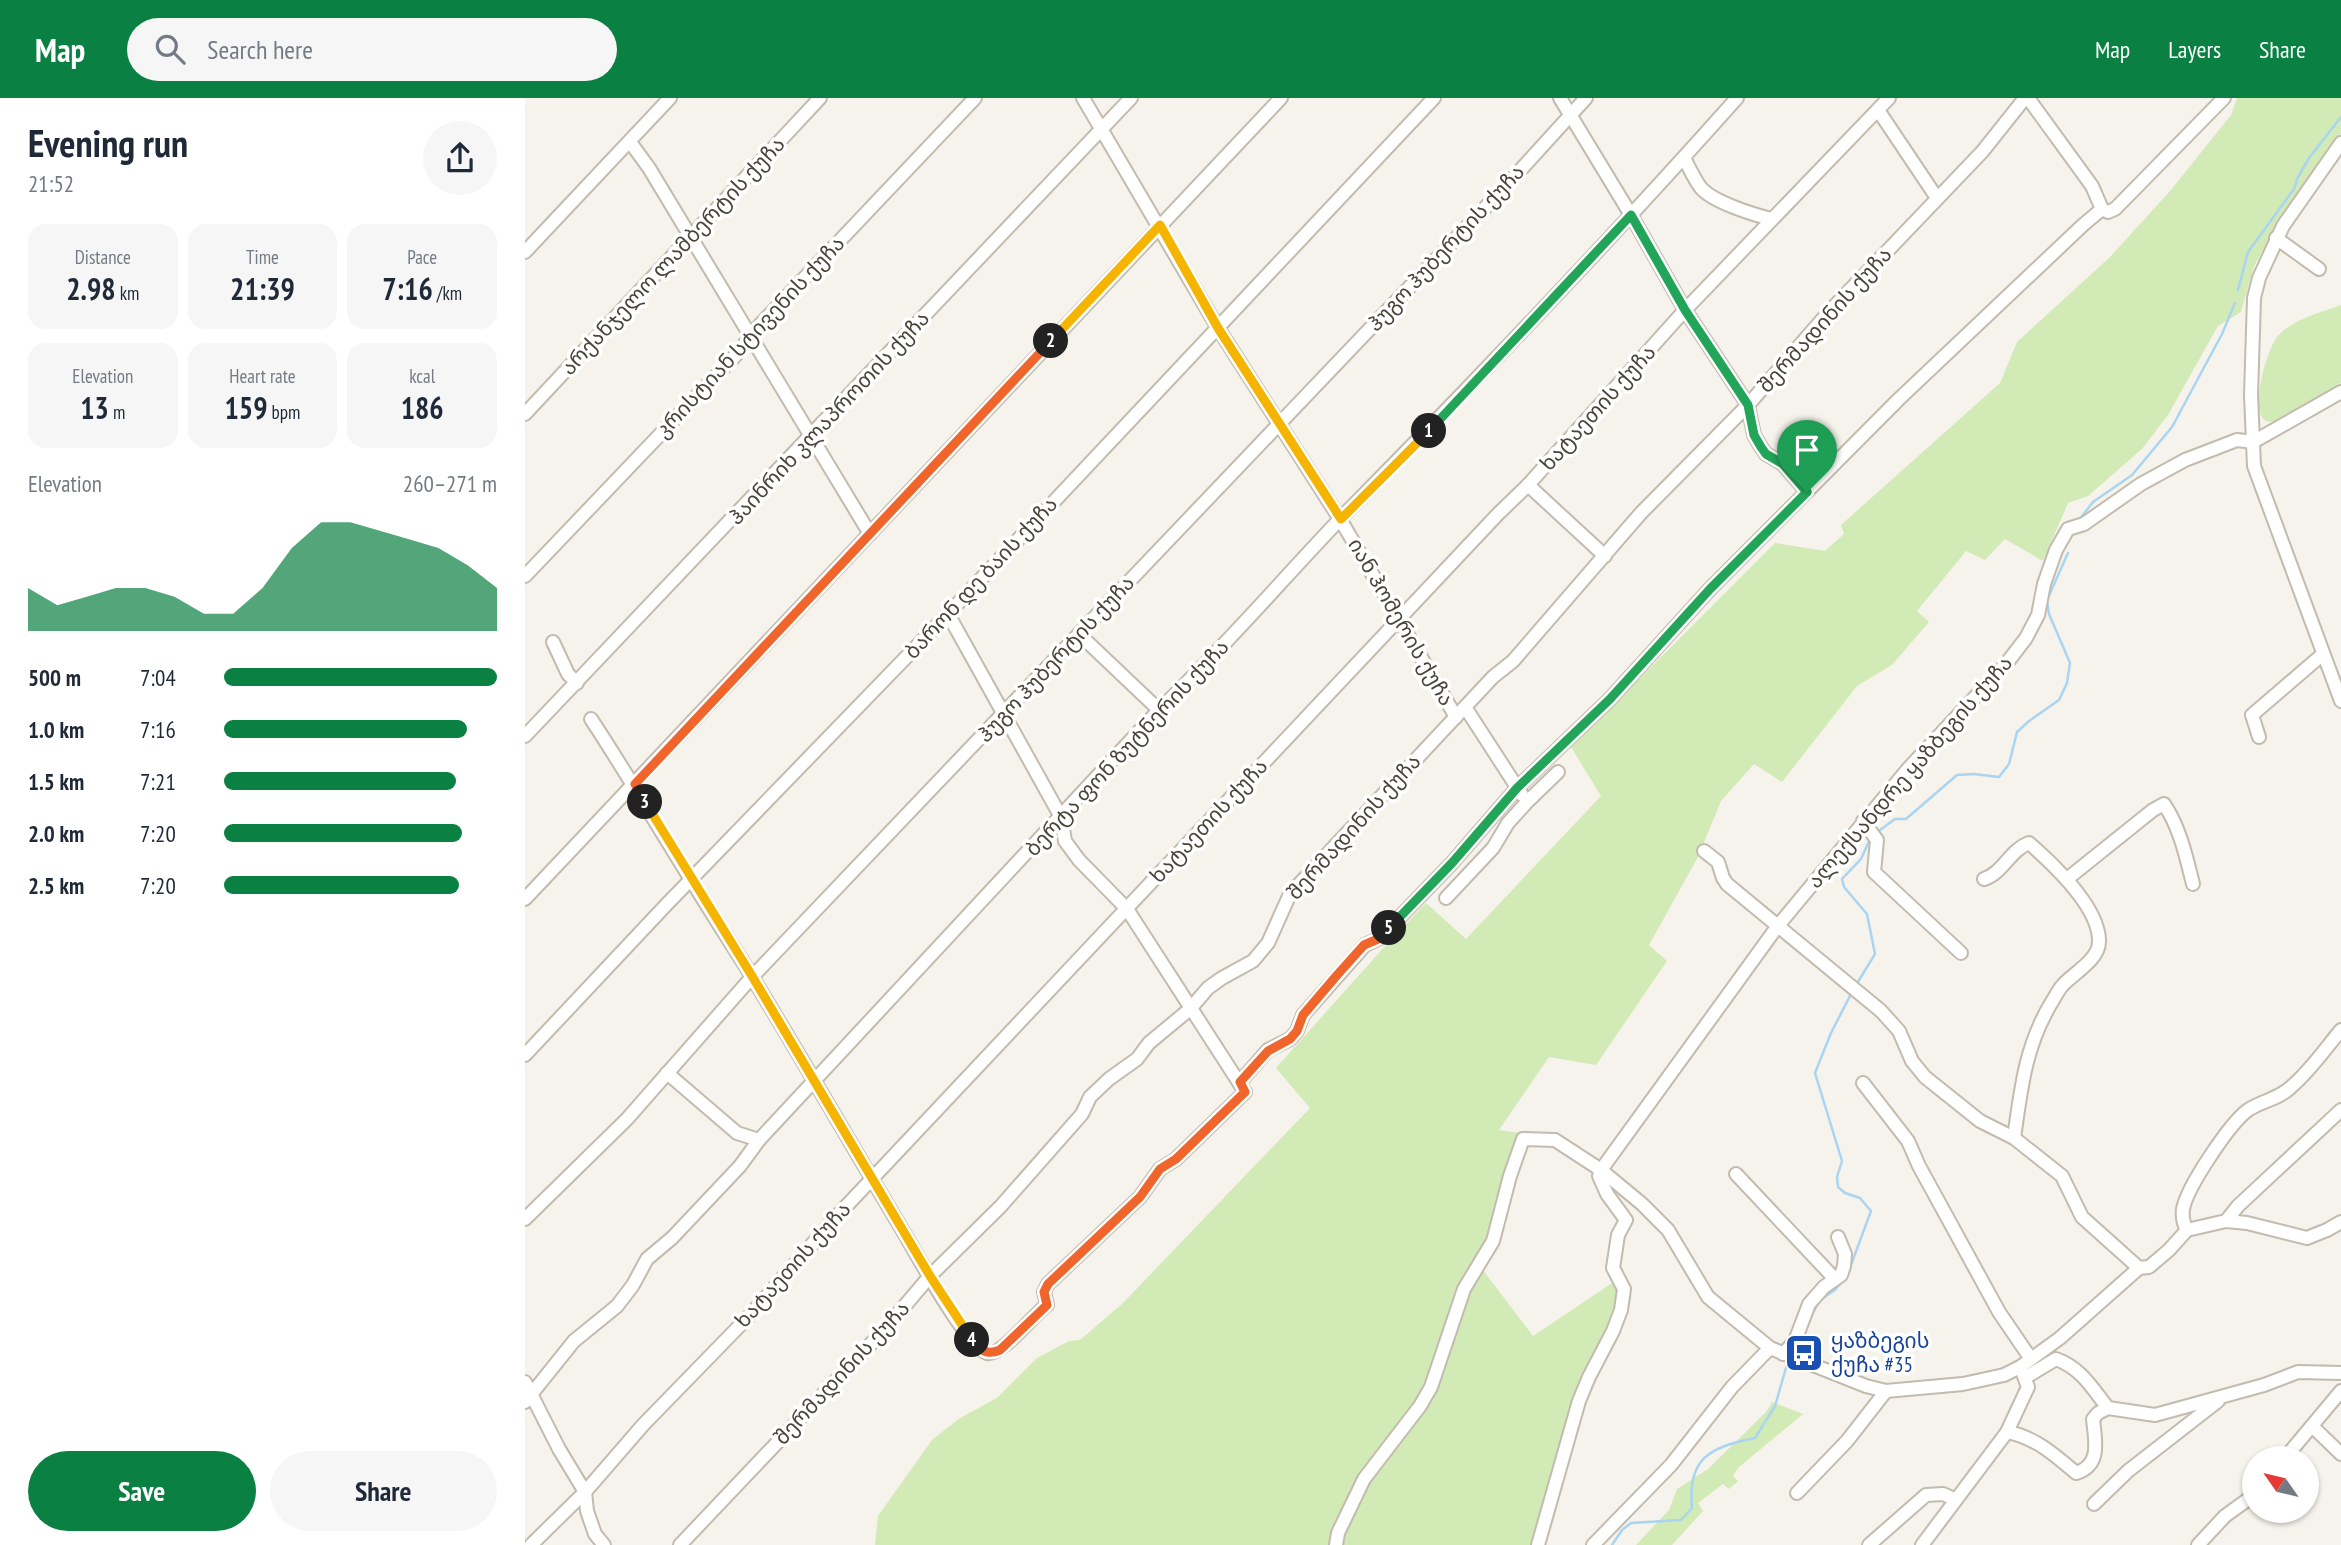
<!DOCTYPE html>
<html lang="en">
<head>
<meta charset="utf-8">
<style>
	:root { --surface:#fff; --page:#f6f6f7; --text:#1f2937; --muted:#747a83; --accent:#0b8043 }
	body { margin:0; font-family:"PT Sans Narrow","Noto Sans Georgian",sans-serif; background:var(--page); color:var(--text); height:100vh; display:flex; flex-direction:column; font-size:26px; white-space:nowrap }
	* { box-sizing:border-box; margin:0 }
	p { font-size:23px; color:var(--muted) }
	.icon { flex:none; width:38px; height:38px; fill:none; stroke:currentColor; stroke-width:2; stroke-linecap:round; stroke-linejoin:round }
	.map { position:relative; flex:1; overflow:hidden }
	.drawer { display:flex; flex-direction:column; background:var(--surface); width:525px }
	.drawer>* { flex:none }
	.needle { width:46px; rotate:304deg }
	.fabs { position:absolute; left:1717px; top:1348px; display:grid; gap:14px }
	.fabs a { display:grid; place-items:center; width:77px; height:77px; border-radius:50%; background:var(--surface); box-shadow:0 2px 5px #0004; font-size:35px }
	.pin { position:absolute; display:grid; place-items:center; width:60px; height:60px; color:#fff; margin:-72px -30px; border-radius:50% 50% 50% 0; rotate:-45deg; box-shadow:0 0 7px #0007 }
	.pin .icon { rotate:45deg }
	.km { position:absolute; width:35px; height:35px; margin:-18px; border-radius:50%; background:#222; color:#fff; font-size:19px; line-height:35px; text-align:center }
	.round { display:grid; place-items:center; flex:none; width:74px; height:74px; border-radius:37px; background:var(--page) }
	.summary { display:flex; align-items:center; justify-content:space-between; height:119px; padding:0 28px }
	h1 { font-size:38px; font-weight:800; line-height:52px }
	.metrics { display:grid; grid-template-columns:repeat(3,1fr); gap:10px; height:119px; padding:7px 28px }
	.metrics div { display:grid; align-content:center; border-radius:18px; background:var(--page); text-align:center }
	.metrics b { font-size:30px; font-weight:800 }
	.metrics small { font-size:19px; font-weight:400 }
	.metrics p { font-size:19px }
	.chart { height:196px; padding:14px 28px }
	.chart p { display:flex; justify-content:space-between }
	.chart svg { width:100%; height:126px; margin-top:7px; fill:var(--accent); opacity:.7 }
	.button { display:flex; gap:14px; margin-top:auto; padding:14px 28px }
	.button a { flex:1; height:80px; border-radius:42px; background:var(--accent); color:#fff; font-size:28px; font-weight:800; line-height:80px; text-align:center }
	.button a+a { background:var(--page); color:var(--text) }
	ul { padding:0 28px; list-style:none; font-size:23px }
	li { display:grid; grid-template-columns:112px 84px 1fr; align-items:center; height:52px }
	li i { height:18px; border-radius:9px; background:var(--accent) }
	header { display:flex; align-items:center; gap:42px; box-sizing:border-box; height:98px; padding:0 35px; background:var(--accent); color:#fff }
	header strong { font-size:33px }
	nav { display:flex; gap:38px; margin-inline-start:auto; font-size:24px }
	.search { width:490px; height:63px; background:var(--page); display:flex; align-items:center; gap:18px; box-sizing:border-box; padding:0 24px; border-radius:38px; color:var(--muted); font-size:26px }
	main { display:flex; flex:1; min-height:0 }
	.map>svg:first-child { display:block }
	.green { fill:#d2eab5 }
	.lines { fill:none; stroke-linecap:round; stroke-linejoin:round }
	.stream { stroke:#a9d4f2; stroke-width:2.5 }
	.minor-casing { stroke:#c2bbae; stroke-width:16 }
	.minor { stroke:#fff; stroke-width:12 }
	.split-1-casing { stroke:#fff; stroke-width:14 }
	.split-2-casing { stroke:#fff; stroke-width:14 }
	.split-3-casing { stroke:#fff; stroke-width:14 }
	.split-4-casing { stroke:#fff; stroke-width:14 }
	.split-5-casing { stroke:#fff; stroke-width:14 }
	.split-6-casing { stroke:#fff; stroke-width:14 }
	.split-1 { stroke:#22a559; stroke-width:9 }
	.split-2 { stroke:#f5b400; stroke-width:9 }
	.split-3 { stroke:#f0652b; stroke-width:9 }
	.split-4 { stroke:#f5b400; stroke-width:9 }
	.split-5 { stroke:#f0652b; stroke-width:9 }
	.split-6 { stroke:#22a559; stroke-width:9 }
	.labels { text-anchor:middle; stroke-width:7; stroke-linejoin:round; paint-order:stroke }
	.street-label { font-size:21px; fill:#4b4439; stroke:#fff }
	.transit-label { font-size:21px; fill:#164399; stroke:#fff; text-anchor:start }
</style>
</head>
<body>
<header>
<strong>Map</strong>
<div class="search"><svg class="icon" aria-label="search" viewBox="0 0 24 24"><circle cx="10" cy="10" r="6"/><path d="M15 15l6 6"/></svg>Search here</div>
<nav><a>Map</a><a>Layers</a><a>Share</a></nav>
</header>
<main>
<section class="drawer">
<div class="summary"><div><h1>Evening run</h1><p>21:52</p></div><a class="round"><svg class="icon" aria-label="share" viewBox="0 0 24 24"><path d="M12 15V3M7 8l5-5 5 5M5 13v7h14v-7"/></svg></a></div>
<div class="metrics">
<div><p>Distance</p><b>2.98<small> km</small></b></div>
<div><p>Time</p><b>21:39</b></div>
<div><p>Pace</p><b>7:16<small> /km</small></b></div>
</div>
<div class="metrics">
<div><p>Elevation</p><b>13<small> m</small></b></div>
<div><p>Heart rate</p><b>159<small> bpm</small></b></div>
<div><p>kcal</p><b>186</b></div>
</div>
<div class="chart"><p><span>Elevation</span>260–271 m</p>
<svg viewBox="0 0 160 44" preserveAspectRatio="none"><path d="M0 44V29L10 35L20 32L30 29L40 29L50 32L60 38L70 38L80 29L90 15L100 6L110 6L120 9L130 12L140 15L150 21L160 29V44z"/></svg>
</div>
<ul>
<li><b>500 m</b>7:04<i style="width:100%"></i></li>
<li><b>1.0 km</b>7:16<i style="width:89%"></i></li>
<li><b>1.5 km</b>7:21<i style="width:85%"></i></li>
<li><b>2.0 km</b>7:20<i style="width:87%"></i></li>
<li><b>2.5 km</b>7:20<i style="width:86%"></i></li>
</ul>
<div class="button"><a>Save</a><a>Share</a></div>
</section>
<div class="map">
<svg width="1816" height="1447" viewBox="0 0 1816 1447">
	<rect width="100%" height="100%" fill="#f6f3ec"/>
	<g class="green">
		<path d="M1712 0H1816V35L1747 137 1729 168 1716 214 1693 228 1643 317 1617 351 1563 398 1543 405 1518 463 1480 441 1460 462 1441 453 1392 513 1404 524 1367 567 1332 588 1257 684 1229 666 1196 703 1173 759 1124 847 1142 863 1071 967 1024 959 974 1032 996 1035 967 1134 951 1163 1008 1238 1093 1181 1090 1222 1055 1292 1009 1447H350L353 1418 407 1342 435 1320 472 1300 512 1260 544 1243 555 1242 597 1206 785 1010 751 970 861 847 901 805 941 841 1076 698 1046 649 1250 445 1300 453 1319 436 1316 427 1475 285 1492 244 1585 159 1646 92 1706 17Z"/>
		<path d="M1816 207V285L1752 324C1747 324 1740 324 1737 319 1727 305 1742 252 1752 239 1767 221 1795 215 1816 207Z"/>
		<path d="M1247 1304 1278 1316 1214 1369 1208 1378 1213 1383 1204 1391 1198 1386 1173 1405 1178 1413 1147 1447H1111L1144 1412 1152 1391 1183 1371 1241 1314Z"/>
	</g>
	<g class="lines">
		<g class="stream">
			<path d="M1713 192 1723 154 1769 91 1773 79 1784 60 1816 19"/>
			<path d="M1554 422 1568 404 1607 377 1647 329 1697 236 1710 205"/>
			<path d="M1351 735 1370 721H1381L1432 677 1449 676 1474 679 1484 666 1492 634 1504 623 1534 602 1542 585 1545 565 1524 516 1522 502 1543 455"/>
			<path d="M1331 887 1350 856 1342 816 1319 789 1317 781 1336 761 1346 739"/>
			<path d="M1323 1175 1346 1113 1335 1100 1320 1095 1313 1089 1312 1079 1317 1063 1290 975 1306 935 1326 896"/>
			<path d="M1285 1220 1295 1202 1310 1192 1317 1183"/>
			<path d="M1087 1447 1097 1432 1106 1425 1156 1422 1167 1410C1162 1360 1185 1349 1230 1340L1250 1308 1263 1263"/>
		</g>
		<defs>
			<g id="minor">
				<path d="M558 0 693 230 815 421 931 619"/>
				<path d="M1035 0 1106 117 1160 212 1223 307 1229 337 1236 349 1241 356 1258 366 1282 394"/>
				<path d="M1503 0 1567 88 1577 111"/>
				<path d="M1353 12 1412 100"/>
				<path d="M105 44 124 70 345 436"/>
				<path d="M1816 45 1758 128 1734 180 1729 200 1726 297 1729 368 1816 603"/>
				<path d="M1159 60C1164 69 1169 81 1176 90 1188 104 1229 117 1247 121"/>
				<path d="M1751 140 1794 171"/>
				<path d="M0 154 145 0"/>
				<path d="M0 316 295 0"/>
				<path d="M1728 344 1816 294"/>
				<path d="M1003 387 1080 458"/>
				<path d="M0 478 210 258 233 229 450 0"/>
				<path d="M554 536 634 612"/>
				<path d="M28 544 43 576 52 585"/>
				<path d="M940 609 997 697"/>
				<path d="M66 621C101 674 133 729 167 783 186 815 207 846 226 877 278 962 327 1048 378 1133 391 1155 442 1249 462 1255 476 1259 509 1216 522 1207L519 1194 523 1186 615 1099 635 1071 651 1061 720 994 602 811 554 762 540 743 536 719 423 516"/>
				<path d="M0 638 606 0"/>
				<path d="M1734 639 1727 617 1798 556"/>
				<path d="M1338 723 1352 742 1349 774 1436 855"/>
				<path d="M1179 753 1193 764 1198 780 1202 786 1356 913 1374 933 1387 963 1400 979 1455 1023 1489 1040 1537 1078 1557 1119 1614 1170"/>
				<path d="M1459 781C1478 775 1485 752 1504 745 1528 766 1575 810 1574 844 1574 862 1547 876 1537 888 1532 894 1529 901 1525 907 1500 950 1496 991 1489 1040"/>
				<path d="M1542 781 1628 712 1639 706C1655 730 1661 758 1668 786"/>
				<path d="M921 800 968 750 983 725 1002 704 1033 674"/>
				<path d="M0 801 756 0"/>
				<path d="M0 957 142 806 423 516 909 0"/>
				<path d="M142 975 212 1035 234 1042"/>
				<path d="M715 984 743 952 765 941 772 933 778 917 840 847 853 841 871 823 927 765 992 690 1085 601 1185 491 1374 301 1558 127 1577 111 1583 114 1590 111 1699 0"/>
				<path d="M1338 985 1383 1043 1394 1068 1474 1214 1506 1261"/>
				<path d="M1076 1072 1252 829 1382 672 1481 566 1501 540 1513 517 1519 486 1531 452 1543 431 1559 426 1616 386 1660 362 1712 342 1728 344"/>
				<path d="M1211 1076 1309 1180"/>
				<path d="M0 1121 102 1021 227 879 980 89 1061 0"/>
				<path d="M1701 1123 1713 1108 1816 1012"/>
				<path d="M1662 1132C1658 1125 1657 1119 1658 1111 1662 1089 1705 1025 1723 1012 1736 1003 1754 1001 1766 989 1785 973 1800 951 1816 932"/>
				<path d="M1258 1256 1270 1243 1284 1206 1299 1189 1316 1177 1319 1168 1320 1156 1313 1139"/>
				<path d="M1501 1279 1531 1261C1556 1270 1567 1290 1583 1310L1630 1317 1739 1287 1773 1274 1816 1275"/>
				<path d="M0 1284 34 1351 60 1394 62 1413 70 1436 79 1447"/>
				<path d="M0 1304 49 1243 92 1208 108 1187 122 1161 147 1140 215 1068 234 1042 634 612C698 551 755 484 816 420 951 283 1084 144 1212 0"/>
				<path d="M1787 1328 1816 1356"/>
				<path d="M1482 1334C1510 1339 1530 1357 1551 1375 1577 1367 1570 1342 1568 1321L1573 1315 1583 1310"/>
				<path d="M1760 1360 1816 1293"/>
				<path d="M1272 1395 1322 1343 1361 1293"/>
				<path d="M1569 1406 1603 1373 1693 1303"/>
				<path d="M6 1447 60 1394 118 1327 227 1215 311 1119 973 416 1003 387 1160 212 1364 0"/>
				<path d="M155 1447 360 1231 405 1178 476 1108 557 1016 565 999 584 981 612 961 624 945 665 911 683 890 697 880 728 863 743 845 765 796 968 579 988 563 1116 415 1223 307 1303 215 1457 54 1500 0"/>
				<path d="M811 1447 813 1435 839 1381 895 1308 906 1289 939 1191 968 1143 985 1078 998 1041 1030 1042 1076 1072 1117 1106 1143 1132 1183 1199 1245 1250 1341 1288 1361 1293 1438 1286 1479 1277 1495 1269 1535 1240 1614 1170 1624 1169 1644 1152 1662 1132 1701 1123 1722 1125 1782 1140 1802 1132 1816 1124"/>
				<path d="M1013 1447 1054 1303 1064 1279 1088 1233 1096 1212 1099 1191 1088 1170 1093 1137 1101 1122 1082 1096 1074 1078 1076 1072"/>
				<path d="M1068 1447 1146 1367 1207 1289 1245 1250"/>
				<path d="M1344 1447 1401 1397 1418 1396 1429 1401"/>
				<path d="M1397 1447 1482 1334 1503 1289 1497 1273"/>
				<path d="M1673 1447 1700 1418 1729 1397"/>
			</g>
		</defs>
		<use href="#minor" class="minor-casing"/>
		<use href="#minor" class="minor"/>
	</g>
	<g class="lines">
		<defs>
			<path id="split-1" d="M904 333 1106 117 1160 212 1223 307 1229 337 1236 349 1241 356 1258 366 1282 394"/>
			<path id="split-2" d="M526 243 635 127 693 230 816 421 904 333"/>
			<path id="split-3" d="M120 704 110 686 526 243"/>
			<path id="split-4" d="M120 704 227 878 405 1178 447 1242"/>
			<path id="split-5" d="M447 1242C456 1252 461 1258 475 1252L522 1207 519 1194 523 1186 615 1099 635 1071 651 1061 720 994 715 984 743 953 765 941 772 933 778 917 813 876 839 847 853 841 864 830"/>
			<path id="split-6" d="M864 830 927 765 992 690 1085 601 1185 491 1282 394"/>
		</defs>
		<use href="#split-1" class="split-1-casing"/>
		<use href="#split-2" class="split-2-casing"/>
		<use href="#split-3" class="split-3-casing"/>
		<use href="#split-4" class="split-4-casing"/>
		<use href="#split-5" class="split-5-casing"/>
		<use href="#split-6" class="split-6-casing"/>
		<use href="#split-1" class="split-1"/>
		<use href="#split-2" class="split-2"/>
		<use href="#split-3" class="split-3"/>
		<use href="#split-4" class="split-4"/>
		<use href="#split-5" class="split-5"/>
		<use href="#split-6" class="split-6"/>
	</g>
	<defs>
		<symbol id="bus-square" viewBox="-11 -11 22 22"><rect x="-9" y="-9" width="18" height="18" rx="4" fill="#1a4fb4" stroke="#fff"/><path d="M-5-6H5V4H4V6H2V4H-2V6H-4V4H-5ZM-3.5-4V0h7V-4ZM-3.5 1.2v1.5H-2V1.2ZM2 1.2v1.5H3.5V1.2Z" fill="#fff"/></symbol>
	</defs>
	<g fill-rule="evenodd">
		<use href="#bus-square" x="1257" y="1233" width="44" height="44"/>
	</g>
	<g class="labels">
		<g class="street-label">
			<text transform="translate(921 150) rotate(-47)" y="7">ჰუგო ჰუბერტის ქუჩა</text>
			<text transform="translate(148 158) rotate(-47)" y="7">არქანჯელო ლამბერტის ქუჩა</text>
			<text transform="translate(1300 222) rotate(-48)" y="7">შერმადინის ქუჩა</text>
			<text transform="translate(225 239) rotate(-47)" y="7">კრისტიან სტივენის ქუჩა</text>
			<text transform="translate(1073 310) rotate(-48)" y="7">ხატაეთის ქუჩა</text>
			<text transform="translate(304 320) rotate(-47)" y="7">ჰაინრიხ კლაპროთის ქუჩა</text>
			<text transform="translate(456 480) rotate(-47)" y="7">ბარონ დე ბაის ქუჩა</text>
			<text transform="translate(876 524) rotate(60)" y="7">იან ჰომერის ქუჩა</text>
			<text transform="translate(531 561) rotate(-47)" y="7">ჰუგო ჰუბერტის ქუჩა</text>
			<text transform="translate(602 650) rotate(-47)" y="7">ბერტა ფონ ზუტნერის ქუჩა</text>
			<text transform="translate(1385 674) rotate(-49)" y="7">ალექსანდრე ყაზბეგის ქუჩა</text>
			<text transform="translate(684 723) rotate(-47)" y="7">ხატაეთის ქუჩა</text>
			<text transform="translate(829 729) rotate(-48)" y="7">შერმადინის ქუჩა</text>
			<text transform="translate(268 1167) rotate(-48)" y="7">ხატაეთის ქუჩა</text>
			<text transform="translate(317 1275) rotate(-47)" y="7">შერმადინის ქუჩა</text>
		</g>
		<g class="transit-label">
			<text x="1306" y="1250">ყაზბეგის<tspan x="1306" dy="24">ქუჩა #35</tspan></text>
		</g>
	</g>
</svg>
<div class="fabs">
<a><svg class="needle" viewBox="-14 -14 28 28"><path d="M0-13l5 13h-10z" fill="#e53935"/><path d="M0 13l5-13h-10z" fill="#747a83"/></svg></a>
</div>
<div class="pin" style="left:1282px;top:394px;background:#1e9e55"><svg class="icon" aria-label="arrive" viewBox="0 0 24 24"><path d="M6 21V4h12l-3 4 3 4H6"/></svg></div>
<b class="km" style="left:904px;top:333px">1</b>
<b class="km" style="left:526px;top:243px">2</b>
<b class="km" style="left:120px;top:704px">3</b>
<b class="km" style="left:447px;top:1242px">4</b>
<b class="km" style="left:864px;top:830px">5</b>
</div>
</main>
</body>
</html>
